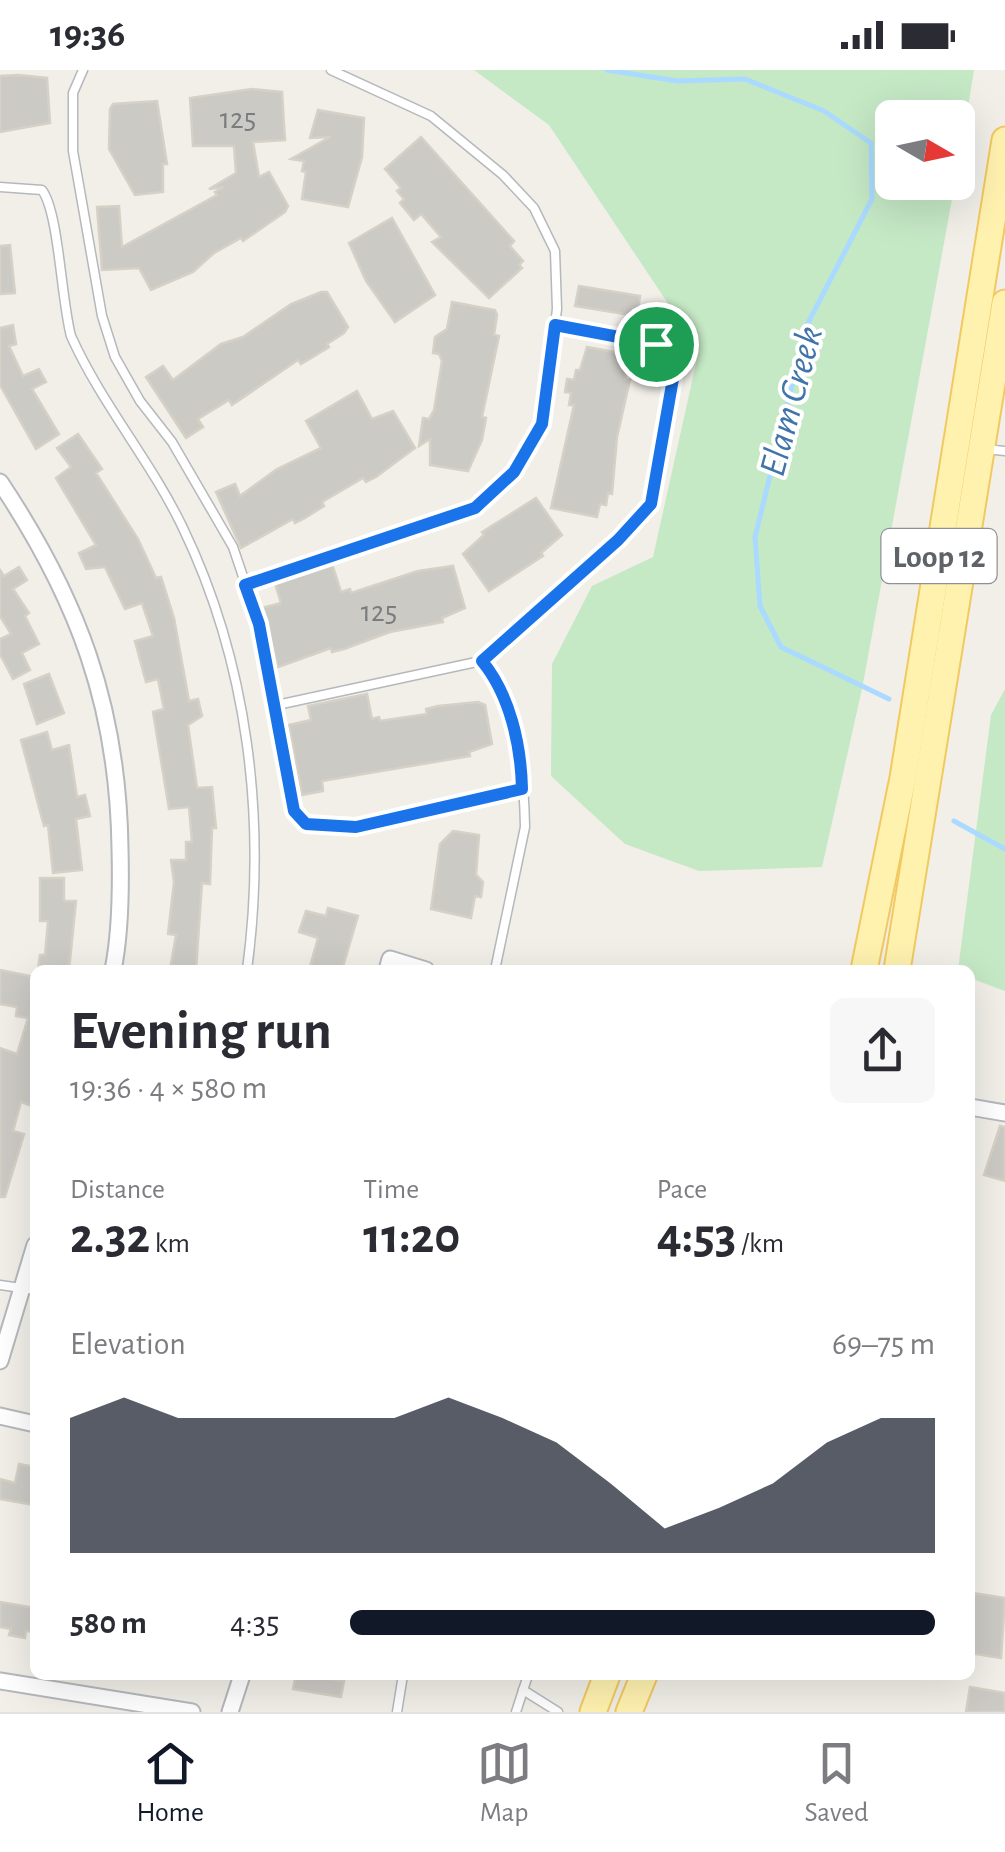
<!DOCTYPE html>
<html lang="en">
<head>
<meta charset="utf-8">
<style>
	:root { --surface:#fff; --page:#f7f7f7; --text:#2b2b33; --muted:#7c7c81; --line:#e1e1e2; --accent:#111827 }
	body { margin:0; font-family:"Alegreya Sans",sans-serif; background:var(--page); color:var(--text); height:100vh; display:flex; flex-direction:column; font-size:38px; white-space:nowrap }
	* { box-sizing:border-box; margin:0 }
	p { font-size:32px; color:var(--muted) }
	.icon { flex:none; width:55px; height:55px; fill:none; stroke:currentColor; stroke-width:2; stroke-linecap:round; stroke-linejoin:round }
	.map { position:relative; flex:1; overflow:hidden }
	.sheet { position:absolute; left:30px; top:895px; width:945px; height:715px; display:flex; flex-direction:column; background:var(--surface); border-radius:15px; box-shadow:0 10px 40px #0002 }
	.sheet>* { flex:none }
	.needle { width:65px; rotate:99deg }
	.controls { position:absolute; left:875px; top:30px; display:grid; gap:20px }
	.controls a { display:grid; place-items:center; width:100px; height:100px; border-radius:15px; background:var(--surface); box-shadow:0 10px 40px #0002; font-size:50px }
	.pin { position:absolute; display:grid; place-items:center; width:85px; height:85px; color:#fff; margin:-42px; border:5px solid #fff; border-radius:50%; box-shadow:0 2px 10px #0007 }
	.round { display:grid; place-items:center; flex:none; width:105px; height:105px; border-radius:15px; background:var(--page) }
	.headline { display:flex; align-items:center; justify-content:space-between; height:170px; padding:0 40px }
	h1 { font-size:55px; font-weight:600; line-height:75px }
	.metrics { display:grid; grid-template-columns:repeat(3,1fr); gap:15px; height:170px; padding:10px 40px }
	.metrics div { display:grid; align-content:center }
	.metrics b { font-size:50px; font-weight:600 }
	.metrics small { font-size:28px; font-weight:400 }
	.metrics p { font-size:28px }
	.chart { height:280px; padding:20px 40px }
	.chart p { display:flex; justify-content:space-between }
	.chart svg { width:100%; height:180px; margin-top:10px; fill:var(--accent); opacity:.7 }
	ul { padding:0 40px; list-style:none; font-size:32px }
	li { display:grid; grid-template-columns:160px 120px 1fr; align-items:center; height:75px }
	li i { height:25px; border-radius:12px; background:var(--accent) }
	.status { display:flex; justify-content:space-between; align-items:center; height:70px; padding:0 50px; background:var(--surface); direction:ltr }
	.status svg { height:28px; fill:currentColor }
	.menu { display:flex; justify-content:space-around; align-items:center; height:140px; border-top:2px solid var(--line); background:var(--surface); font-size:28px; color:var(--muted) }
	.menu a { display:grid; justify-items:center; gap:5px }
	.menu .selected { color:var(--accent) }
	.map>svg:first-child { display:block }
	.green { fill:#c5e8c5 }
	.lines { fill:none; stroke-linecap:round; stroke-linejoin:round }
	.stream { stroke:#aadaff; stroke-width:5 }
	.building { fill:#cccac5; stroke:#d6d1c6; stroke-width:2.5 }
	.lane-casing { stroke:#b5b8bc; stroke-width:11 }
	.street-casing { stroke:#b5b8bc; stroke-width:19 }
	.primary-casing { stroke:#f2c960; stroke-width:29 }
	.lane { stroke:#fff; stroke-width:8 }
	.street { stroke:#fff; stroke-width:15 }
	.primary { stroke:#fff2af; stroke-width:25 }
	.route-casing { stroke:#fff; stroke-width:20 }
	.route { stroke:#1a73e8; stroke-width:12 }
	.labels { text-anchor:middle; stroke-width:8; stroke-linejoin:round; paint-order:stroke }
	.number-label { font-size:30px; fill:#7a7d7f }
	.shield { fill:#fff; stroke:#8f9295; stroke-width:2.5 }
	.shield-label { font-size:32px; font-weight:bold; fill:#5f6368 }
	.water-label { font-size:38px; font-style:italic; fill:#4174aa; stroke:#fff }
</style>
</head>
<body>
<div class="status"><b>19:36</b><svg viewBox="0 0 49 12"><path d="M0 12V9h3v3zM5 12V6h3v6zM10 12V3h3v9zM15 12V0h3v12zM26 1h20v11H26zM47 4h2v5h-2z"/></svg></div>
<div class="map">
<svg width="1005" height="1642" viewBox="0 0 1005 1642">
	<rect width="100%" height="100%" fill="#f1efe8"/>
	<g class="green">
		<path d="M474 0H974L958 99V48H892V112L955 113 862 619 822 797 699 801 625 774 551 706 552 594 592 516 653 487 699 280 549 55Z"/>
		<path d="M1005 619V921L970 908V900H958L991 645Z"/>
	</g>
	<g class="lines">
		<g class="stream">
			<path d="M607 0 677 11 745 9 824 41 871 73 872 129 807 255 755 467 760 536 781 577 889 629"/>
			<path d="M954 751 1005 779"/>
		</g>
	</g>
	<g class="building">
		<path d="M18 5 47 8 50 53 0 62V6Z"/>
		<path d="M252 19 282 22 285 70 253 72 259 107 269 102 288 136 285 142 243 171 241 168 214 183 193 202 151 220 139 198 102 200 97 137 119 136 122 177 217 125 215 122 224 117 209 119 236 103 234 76H193L190 28Z"/>
		<path d="M157 31 167 94H163V122L135 125 109 79 110 39 113 34Z"/>
		<path d="M318 40 364 48 362 87 348 137 302 129 306 102 302 101 304 91 291 89 330 67 310 68Z"/>
		<path d="M421 67 514 171 510 176 523 191 519 195 522 198 489 228 432 172 441 167 421 144 414 150 400 133 404 129 397 121 401 118 385 99Z"/>
		<path d="M392 148 435 225 395 252 366 211 349 173Z"/>
		<path d="M10 175 15 223 0 224V176Z"/>
		<path d="M579 216 640 226 637 246 575 236Z"/>
		<path d="M321 222H327L348 257 344 263 327 274 329 277 301 294 298 290 232 335 229 330 198 349 203 357 186 368 146 307 163 296 173 310 221 274 243 267 291 234Z"/>
		<path d="M452 232 495 240 497 245 494 265 499 266 482 347 486 348 482 370 468 401 430 395V369L419 376 423 348 429 349 434 340 442 291 439 284 433 283 435 267 447 259Z"/>
		<path d="M13 255 16 274 9 276 23 306 39 299 46 312 32 319 59 364 36 379 0 315V258Z"/>
		<path d="M587 277 625 284 629 288 625 309 630 310 617 367 612 424 608 423 606 435 600 434 597 447 551 438 574 335H569L571 323 565 322 567 309 574 310 576 300H580Z"/>
		<path d="M357 321 372 349 393 341 415 378 376 407 366 412 363 408 322 432 324 436 305 448 295 453 293 449 241 478 216 422 235 414 240 426 277 399 321 378 306 351Z"/>
		<path d="M78 364 102 399 96 403 138 469 156 508 161 507 174 548 189 631 198 629 202 646 188 655 197 718 212 717 216 758H212L210 814 202 813 196 900H170L176 865 168 864 174 812 171 790H186V772H192L189 737 169 739 153 642 164 639 158 609 146 612 135 571 153 566 142 533 125 539 105 497 86 499 79 483 96 475 56 408 71 397 57 378Z"/>
		<path d="M536 428 562 465 541 483 543 486 489 521 463 484 484 465 482 462Z"/>
		<path d="M332 494 341 522 350 519 351 523 418 501 453 496 465 538 442 548 443 552 390 562 344 579 332 582 331 578 278 597 262 538 281 533 275 513Z"/>
		<path d="M19 497 27 510 13 519 29 543 25 546 39 574 22 583 30 600 13 609 0 584V569L11 564 0 546V500L4 506Z"/>
		<path d="M49 604 64 643 37 654 24 614Z"/>
		<path d="M367 624 372 649 379 647 380 651 427 644 426 639 438 636 478 632 485 635 492 674 469 682 470 686 322 711 323 721 302 725 289 655 311 650 308 636Z"/>
		<path d="M47 662 52 680 69 675 77 727 85 725 90 746 76 749 82 800 53 803 48 755 44 756 21 670Z"/>
		<path d="M453 761 479 765 476 805 483 812 481 827 475 826 471 848 431 839 440 774Z"/>
		<path d="M40 808H64V831H76L69 900 38 899 40 885H45L48 851H40Z"/>
		<path d="M328 838 358 846 342 900H309L318 868 299 862 306 841 326 846Z"/>
		<path d="M0 900 35 907V1024L32 1036 21 1032 13 1061 24 1064 5 1127H0V978L17 984 28 948 16 946 17 937 0 934Z"/>
		<path d="M1000 1056 1005 1057V1111L984 1105Z"/>
		<path d="M19 1394 35 1397 34 1435 0 1429V1409L15 1413Z"/>
		<path d="M973 1523 1005 1528 1001 1588 970 1583Z"/>
		<path d="M0 1532 35 1538V1562L26 1561 25 1568 9 1565 11 1559 0 1557Z"/>
		<path d="M296 1605 344 1611 341 1627 293 1619Z"/>
		<path d="M970 1617 1005 1623V1642H966Z"/>
	</g>
	<g class="lines">
		<defs>
			<g id="lane">
				<path d="M83 0 73 23V81L102 246 115 287 140 331 172 372 233 477 259 554 294 741 305 754 356 757 522 719"/>
				<path d="M0 117 42 120C59 143 61 229 71 266 101 333 150 390 182 456 248 592 267 750 247 900"/>
				<path d="M985 379 1005 381"/>
				<path d="M245 515 475 438 514 403 543 354 557 239 555 181 534 138 503 105 431 46 331 0"/>
				<path d="M481 591C518 636 524 702 525 757L495 900"/>
				<path d="M277 635 481 591 618 470 651 434 674 303 655 274 555 255"/>
				<path d="M0 1215 35 1220"/>
				<path d="M523 1620 558 1642"/>
				<path d="M397 1642 403 1605"/>
				<path d="M516 1642 528 1605"/>
			</g>
			<g id="street">
				<path d="M0 412C78 529 118 636 120 778 121 817 121 861 113 900"/>
				<path d="M387 900 390 889 426 900"/>
				<path d="M970 1037 1005 1043"/>
				<path d="M0 1291 35 1175"/>
				<path d="M0 1346 35 1354"/>
				<path d="M0 1611 192 1642"/>
				<path d="M230 1642 242 1605"/>
			</g>
			<g id="primary">
				<path d="M864 900 903 708 1005 70"/>
				<path d="M897 900 1005 233"/>
				<path d="M593 1642 607 1605"/>
				<path d="M629 1642 644 1605"/>
			</g>
		</defs>
		<use href="#lane" class="lane-casing"/>
		<use href="#street" class="street-casing"/>
		<use href="#primary" class="primary-casing"/>
		<use href="#lane" class="lane"/>
		<use href="#street" class="street"/>
		<use href="#primary" class="primary"/>
	</g>
	<g class="lines">
		<defs>
			<path id="route" d="M555 255 656 274 674 303 651 434 618 470 482 591C510 625 521 675 522 719L356 757 306 754 294 741 259 554 245 515 475 438 514 402 542 354Z"/>
		</defs>
		<use href="#route" class="route-casing"/>
		<use href="#route" class="route"/>
	</g>
	<g class="labels">
		<g class="number-label">
			<text x="238" y="58">125</text>
			<text x="379" y="551">125</text>
		</g>
		<rect class="shield" x="881.5" y="459" width="115" height="54" rx="8"/>
		<g class="shield-label">
			<text x="939" y="497">Loop 12</text>
		</g>
		<g class="water-label">
			<text transform="translate(790 331) rotate(-75)" y="13">Elam Creek</text>
		</g>
	</g>
</svg>
<div class="controls">
<a><svg class="needle" viewBox="-14 -14 28 28"><path d="M0-13l5 13h-10z" fill="#e53935"/><path d="M0 13l5-13h-10z" fill="#7c7c81"/></svg></a>
</div>
<div class="pin" style="left:656px;top:274px;background:#1e9e55"><svg class="icon" aria-label="arrive" viewBox="0 0 24 24"><path d="M6 21V4h12l-3 4 3 4H6"/></svg></div>
<section class="sheet">
<div class="headline"><div><h1>Evening run</h1><p>19:36 · 4 × 580 m</p></div><a class="round"><svg class="icon" aria-label="share" viewBox="0 0 24 24"><path d="M12 15V3M7 8l5-5 5 5M5 13v7h14v-7"/></svg></a></div>
<div class="metrics">
<div><p>Distance</p><b>2.32<small> km</small></b></div>
<div><p>Time</p><b>11:20</b></div>
<div><p>Pace</p><b>4:53<small> /km</small></b></div>
</div>
<div class="chart"><p><span>Elevation</span>69–75 m</p>
<svg viewBox="0 0 160 44" preserveAspectRatio="none"><path d="M0 44V11L10 6L20 11L30 11L40 11L50 11L60 11L70 6L80 11L90 17L100 27L110 38L120 33L130 27L140 17L150 11L160 11V44z"/></svg>
</div>
<ul>
<li><b>580 m</b>4:35<i style="width:100%"></i></li>
</ul>
</section>
</div>
<nav class="menu">
<a class="selected"><svg class="icon" aria-label="home" viewBox="0 0 24 24"><path d="M3 11l9-7 9 7M6 9v11h12V9"/></svg>Home</a>
<a><svg class="icon" aria-label="map" viewBox="0 0 24 24"><path d="M3 6l6-2 6 2 6-2v14l-6 2-6-2-6 2zM9 4v14M15 6v14"/></svg>Map</a>
<a><svg class="icon" aria-label="saved" viewBox="0 0 24 24"><path d="M7 4h10v16l-5-4-5 4z"/></svg>Saved</a>
</nav>
</body>
</html>
